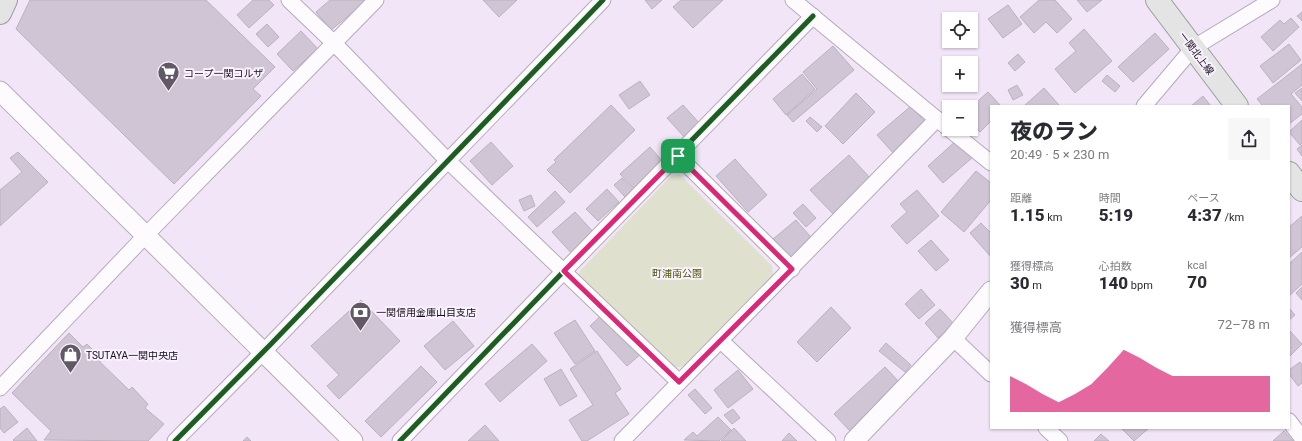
<!DOCTYPE html>
<html lang="ja">
<head>
<meta charset="utf-8">
<style>
	:root { --surface:#fff; --page:#f7f7f7; --text:#2b2b33; --muted:#7c7c81; --accent:#db2777 }
	body { margin:0; font-family:Roboto,"Noto Sans JP",sans-serif; background:var(--page); color:var(--text); height:100vh; display:flex; flex-direction:column; font-size:15px; white-space:nowrap }
	* { box-sizing:border-box; margin:0 }
	p { font-size:13px; color:var(--muted) }
	.icon { flex:none; width:22px; height:22px; fill:none; stroke:currentColor; stroke-width:2; stroke-linecap:round; stroke-linejoin:round }
	.map { position:relative; flex:1; overflow:hidden }
	.panel { position:absolute; left:990px; top:105px; width:300px; height:324px; display:flex; flex-direction:column; background:var(--surface); border-radius:0px; box-shadow:0 1px 3px #0004 }
	.panel>* { flex:none }
	.fabs { position:absolute; left:942px; top:12px; display:grid; gap:8px }
	.fabs a { display:grid; place-items:center; width:36px; height:36px; border-radius:0px; background:var(--surface); box-shadow:0 1px 3px #0004; font-size:20px }
	.pin { position:absolute; display:grid; place-items:center; width:34px; height:34px; color:#fff; margin:-17px; border-radius:8px; box-shadow:0 2px 6px #0006 }
	.round { display:grid; place-items:center; flex:none; width:42px; height:42px; border-radius:0px; background:var(--page) }
	.headline { display:flex; align-items:center; justify-content:space-between; height:68px; padding:0 20px }
	h1 { font-size:22px; font-weight:800; line-height:30px }
	.metrics { display:grid; grid-template-columns:repeat(3,1fr); gap:6px; height:68px; padding:4px 20px }
	.metrics div { display:grid; align-content:center }
	.metrics b { font-size:17px; font-weight:800 }
	.metrics small { font-size:11px; font-weight:400 }
	.metrics p { font-size:11px }
	.chart { height:112px; padding:8px 20px }
	.chart p { display:flex; justify-content:space-between }
	.chart svg { width:100%; height:72px; margin-top:4px; fill:var(--accent); opacity:.7 }
	.map>svg:first-child { display:block }
	.green { fill:#dfe0cd }
	.building { fill:#cfc5d5; stroke:#bbb1bf }
	.lines { fill:none; stroke-linecap:round; stroke-linejoin:round }
	.minor-casing { stroke:#b4acb9; stroke-width:17 }
	.tertiary-casing { stroke:#b4acb9; stroke-width:21 }
	.primary-casing { stroke:#9e9e9f; stroke-width:24 }
	.minor { stroke:#fdfbfe; stroke-width:15 }
	.tertiary { stroke:#fdfbfe; stroke-width:19 }
	.primary { stroke:#e3e4e3; stroke-width:22 }
	.cycleway-casing { stroke:#f9f1fd; stroke-width:8 }
	.cycleway { stroke:#1b5e20; stroke-width:5 }
	.route-casing { stroke:#fff; stroke-width:8 }
	.route { stroke:#db2777; stroke-width:5 }
	.labels { text-anchor:middle; stroke-width:4; stroke-linejoin:round; paint-order:stroke }
	.street-label { font-size:10px; fill:#140d18; stroke:#f9f1fd }
	.poi-label { font-size:10px; fill:#140d18; stroke:#f9f1fd; text-anchor:start }
	.park-label { font-size:10px; fill:#4b5709; stroke:#f9f1fd }
</style>
</head>
<body>
<div class="map">
<svg width="1302" height="441" viewBox="0 0 1302 441">
	<rect width="100%" height="100%" fill="#f1e5f7"/>
	<path class="green" d="M680 175 772 266 773 277 685 366 672 368 578 279 580 271 671 176Z"/>
	<g class="building">
		<path d="M30 0H206L275 67 253 89 261 96 174 184 16 29Z"/>
		<path d="M253 0H269L274 5 249 28 237 15Z"/>
		<path d="M330 0H367V1L331 30 316 12Z"/>
		<path d="M483 0H517L499 17Z"/>
		<path d="M645 0H662L652 9Z"/>
		<path d="M681 0H723L693 28 673 7Z"/>
		<path d="M1039 0H1055L1072 19 1057 33 1046 22 1034 33 1020 17Z"/>
		<path d="M1077 0H1102L1087 12Z"/>
		<path d="M1008 5 1022 24 1003 38 988 19Z"/>
		<path d="M1302 12V21L1297 16Z"/>
		<path d="M1291 18 1299 27 1273 51 1261 37 1280 20 1284 24Z"/>
		<path d="M267 24 279 37 268 47 256 34Z"/>
		<path d="M1084 29 1112 61 1075 93 1055 69 1076 51 1069 43Z"/>
		<path d="M301 31 318 49 293 71 277 54Z"/>
		<path d="M1155 33 1169 49 1133 82 1118 67Z"/>
		<path d="M1289 44 1301 60 1273 83 1260 66Z"/>
		<path d="M833 46 854 70 793 122 787 115 817 89 803 72Z"/>
		<path d="M1018 54 1025 62 1015 71 1008 63Z"/>
		<path d="M1302 64V85L1291 94 1302 107V114L1289 124V106H1263L1257 99Z"/>
		<path d="M802 74 815 89 786 115 773 99Z"/>
		<path d="M1107 75 1120 86 1115 92 1102 81Z"/>
		<path d="M640 81 650 95 629 109 619 95Z"/>
		<path d="M1017 85 1023 95 1013 100 1008 90Z"/>
		<path d="M1044 88 1059 105 1057 106H1024Z"/>
		<path d="M1302 88V101L1295 93Z"/>
		<path d="M988 92 1001 106H991V121L980 132 971 122V107Z"/>
		<path d="M856 93 875 112 843 144 825 126Z"/>
		<path d="M1203 96 1211 106H1191Z"/>
		<path d="M611 105 635 130 570 193 547 170 556 162 554 160Z"/>
		<path d="M683 105 701 125 686 139 667 118Z"/>
		<path d="M911 106 928 125 894 154 877 135Z"/>
		<path d="M810 117 822 127 817 132 806 121Z"/>
		<path d="M1302 120V143L1300 145 1289 132Z"/>
		<path d="M957 140 973 157 943 183 928 166Z"/>
		<path d="M491 142 513 166 492 185 470 161Z"/>
		<path d="M1302 145V156L1297 149Z"/>
		<path d="M650 147 664 163 634 189 620 174Z"/>
		<path d="M18 152 48 182 0 226V190L22 172 10 158Z"/>
		<path d="M849 155 873 181 835 216 810 190Z"/>
		<path d="M735 159 767 195 748 212 716 176Z"/>
		<path d="M976 171 991 183V200L964 232 941 212Z"/>
		<path d="M622 178 634 191 626 198 614 185Z"/>
		<path d="M607 189 619 202 598 221 586 209Z"/>
		<path d="M917 190 939 216 907 244 891 226 907 212 900 204Z"/>
		<path d="M555 191 565 202 537 227 528 217Z"/>
		<path d="M531 195 535 206 524 211 519 200Z"/>
		<path d="M803 204 816 218 806 227 793 213Z"/>
		<path d="M575 212 597 236 574 256 552 232Z"/>
		<path d="M1302 216V247L1289 258V227Z"/>
		<path d="M796 220 816 243 794 263 773 239Z"/>
		<path d="M981 223 991 233V257L970 233Z"/>
		<path d="M931 240 949 260 936 271 918 251Z"/>
		<path d="M1302 252V284L1289 296V264Z"/>
		<path d="M1302 287V300L1296 293Z"/>
		<path d="M921 289 935 305 919 319 905 304Z"/>
		<path d="M361 300 400 341 339 399 327 386 339 375 311 346Z"/>
		<path d="M831 307 851 328 817 362 797 342Z"/>
		<path d="M1289 308 1295 315 1289 320Z"/>
		<path d="M940 309 954 324 938 338 925 323Z"/>
		<path d="M605 312 642 353 627 366 590 326Z"/>
		<path d="M575 320 595 351 575 364 554 333Z"/>
		<path d="M453 321 474 346 445 370 424 346Z"/>
		<path d="M1289 330 1302 344 1289 357Z"/>
		<path d="M69 333 83 347 87 344 101 358 100 362 129 390 132 387 148 404 145 408 164 424 148 441 44 440 51 431 12 393Z"/>
		<path d="M886 343 911 365 905 372 879 351Z"/>
		<path d="M532 344 547 361 500 402 485 384Z"/>
		<path d="M597 351 621 389 615 393 629 414 587 441H582L569 420 593 405 570 369Z"/>
		<path d="M1300 362 1302 365V383L1298 386 1289 374V370Z"/>
		<path d="M421 366 437 382 381 437 365 421Z"/>
		<path d="M885 367 901 384 850 431 834 414Z"/>
		<path d="M561 369 577 396 560 406 544 379Z"/>
		<path d="M738 370 753 389 728 408 714 390Z"/>
		<path d="M695 389 712 408 705 414 688 395Z"/>
		<path d="M4 406 18 422 4 433 0 428V409Z"/>
		<path d="M733 409 740 418 732 424 724 415Z"/>
		<path d="M718 417 731 430 719 441 684 440 693 432 697 436Z"/>
		<path d="M485 425 499 441H468Z"/>
		<path d="M27 428 37 441H14L13 440Z"/>
		<path d="M734 428 746 441H721Z"/>
		<path d="M1121 428H1149L1134 441Z"/>
		<path d="M1284 431 1293 441H1273Z"/>
		<path d="M789 433 797 441H782Z"/>
		<path d="M1101 434 1109 441H1094Z"/>
		<path d="M247 437 251 441H243Z"/>
	</g>
	<g class="lines">
		<defs>
			<g id="minor">
				<path d="M289 0 334 43 447 160 679 382"/>
				<path d="M793 0 949 129"/>
				<path d="M1144 106 1193 48 1272 0"/>
				<path d="M949 129 991 163"/>
				<path d="M678 156 792 269"/>
				<path d="M953 338 991 374"/>
				<path d="M721 341 828 441"/>
				<path d="M0 388 145 236 376 0"/>
				<path d="M1289 421 1302 438"/>
				<path d="M1046 428 1060 441"/>
				<path d="M175 441 271 344 603 0"/>
				<path d="M400 441 564 271 813 16"/>
				<path d="M622 441 937 119"/>
			</g>
			<g id="tertiary">
				<path d="M0 91 353 441"/>
				<path d="M854 441 953 338 991 291"/>
			</g>
			<g id="primary">
				<path d="M1157 0 1237 106"/>
				<path d="M0 13 6 0"/>
				<path d="M1289 173 1302 190"/>
			</g>
		</defs>
		<use href="#minor" class="minor-casing"/>
		<use href="#tertiary" class="tertiary-casing"/>
		<use href="#primary" class="primary-casing"/>
		<use href="#minor" class="minor"/>
		<use href="#tertiary" class="tertiary"/>
		<use href="#primary" class="primary"/>
		<defs>
			<g id="cycleway">
				<path d="M175 441 271 344 603 0"/>
				<path d="M400 441 564 271 813 16"/>
			</g>
		</defs>
		<use href="#cycleway" class="cycleway-casing"/>
		<use href="#cycleway" class="cycleway"/>
	</g>
	<g class="lines">
		<defs>
			<path id="route" d="M678 156 792 269 679 382 564 271Z"/>
		</defs>
		<use href="#route" class="route-casing"/>
		<use href="#route" class="route"/>
	</g>
	<defs>
		<symbol id="supermarket-pin" viewBox="-11 -11 22 30"><path d="M0 17L-7.5 6A9.5 9.5 0 1 1 7.5 6Z" fill="#615966" stroke="#f9f1fd"/><path d="M-6-5.5h2.5l.6 2H6L4.5 2H-2.5L-4.4-4H-6ZM-1.5 3.2a1.3 1.3 0 1 0 .1 0ZM3 3.2a1.3 1.3 0 1 0 .1 0Z" fill="#fff"/></symbol>
		<symbol id="bank-pin" viewBox="-11 -11 22 30"><path d="M0 17L-7.5 6A9.5 9.5 0 1 1 7.5 6Z" fill="#615966" stroke="#f9f1fd"/><path d="M-6-4H6V4H-6ZM0-2.3a2.3 2.3 0 1 0 0 4.6a2.3 2.3 0 1 0 0-4.6Z" fill="#fff"/></symbol>
		<symbol id="shop-pin" viewBox="-11 -11 22 30"><path d="M0 17L-7.5 6A9.5 9.5 0 1 1 7.5 6Z" fill="#615966" stroke="#f9f1fd"/><path d="M-5-2.5h2.3a2.7 3.5 0 0 1 5.4 0H5L5.5 6h-11ZM-1.5-2.5h3a1.5 2.3 0 0 0-3 0Z" fill="#fff"/></symbol>
	</defs>
	<g fill-rule="evenodd">
		<use href="#supermarket-pin" x="156" y="60" width="25" height="34"/>
		<use href="#bank-pin" x="348" y="300" width="25" height="34"/>
		<use href="#shop-pin" x="58" y="342" width="25" height="34"/>
	</g>
	<g class="labels">
		<g class="street-label">
			<text transform="translate(1197 53) rotate(53)" y="4">一関北上線</text>
		</g>
		<g class="poi-label">
			<text x="184" y="77">コープ一関コルザ</text>
			<text x="376" y="316">一関信用金庫山目支店</text>
			<text x="86" y="359">TSUTAYA一関中央店</text>
		</g>
		<g class="park-label">
			<text x="677" y="277">町浦南公園</text>
		</g>
	</g>
</svg>
<div class="fabs">
<a><svg class="icon" aria-label="locate" viewBox="0 0 24 24"><circle cx="12" cy="12" r="6"/><path d="M12 2v4M12 18v4M2 12h4M18 12h4"/></svg></a>
<a>+</a>
<a>−</a>
</div>
<div class="pin" style="left:678px;top:156px;background:#1e9e55"><svg class="icon" aria-label="arrive" viewBox="0 0 24 24"><path d="M6 21V4h12l-3 4 3 4H6"/></svg></div>
<section class="panel">
<div class="headline"><div><h1>夜のラン</h1><p>20:49 · 5 × 230 m</p></div><a class="round"><svg class="icon" aria-label="share" viewBox="0 0 24 24"><path d="M12 15V3M7 8l5-5 5 5M5 13v7h14v-7"/></svg></a></div>
<div class="metrics">
<div><p>距離</p><b>1.15<small> km</small></b></div>
<div><p>時間</p><b>5:19</b></div>
<div><p>ペース</p><b>4:37<small> /km</small></b></div>
</div>
<div class="metrics">
<div><p>獲得標高</p><b>30<small> m</small></b></div>
<div><p>心拍数</p><b>140<small> bpm</small></b></div>
<div><p>kcal</p><b>70</b></div>
</div>
<div class="chart"><p><span>獲得標高</span>72–78 m</p>
<svg viewBox="0 0 160 44" preserveAspectRatio="none"><path d="M0 44V22L10 27L20 33L30 38L40 33L50 27L60 17L70 6L80 11L90 17L100 22L110 22L120 22L130 22L140 22L150 22L160 22V44z"/></svg>
</div>
</section>
</div>
</body>
</html>
